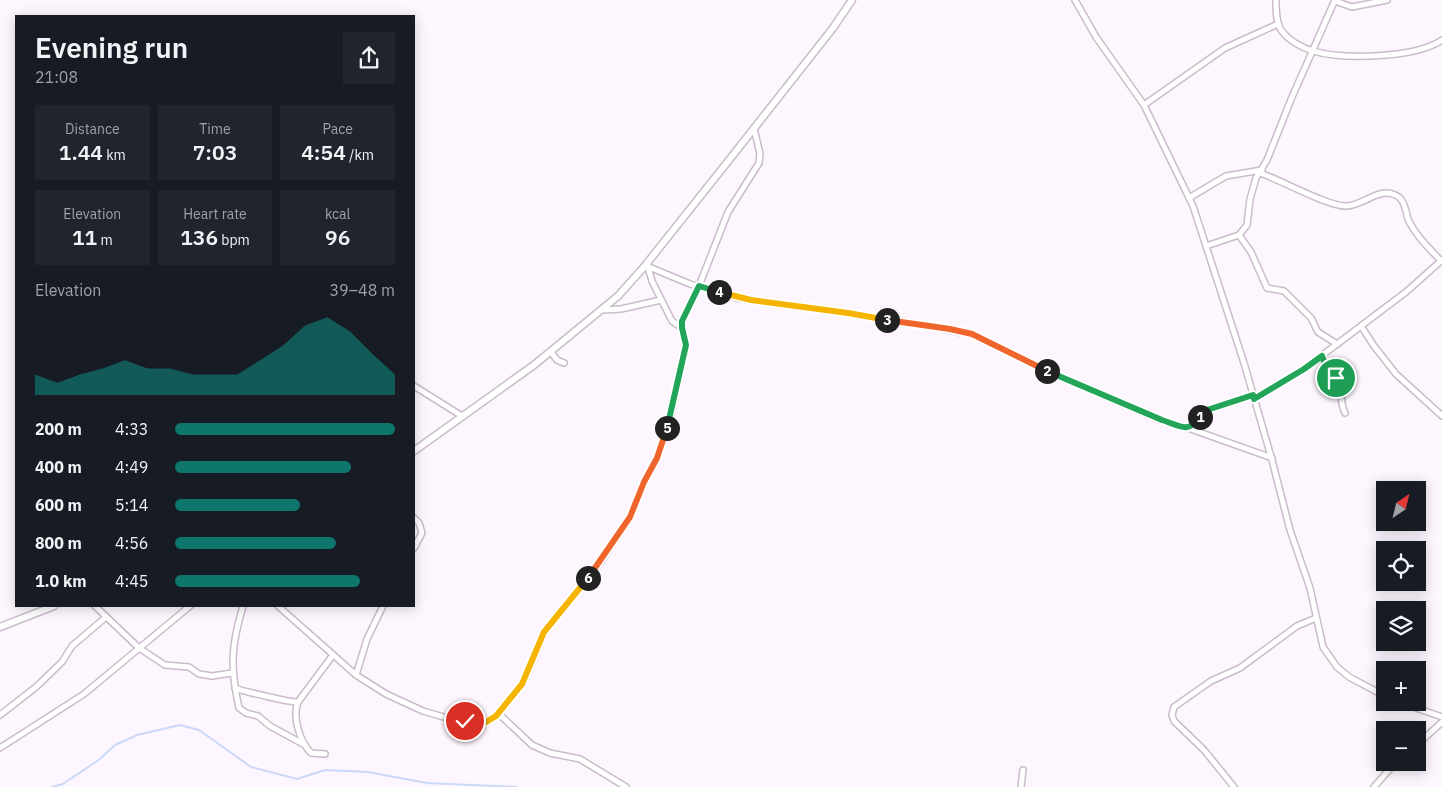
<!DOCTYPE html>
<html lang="en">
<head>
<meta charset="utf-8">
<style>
	:root { --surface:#171b24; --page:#20242c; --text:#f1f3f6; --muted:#9ea1a6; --accent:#0f766e }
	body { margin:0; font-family:"IBM Plex Sans",sans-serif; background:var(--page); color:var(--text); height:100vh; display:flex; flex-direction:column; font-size:19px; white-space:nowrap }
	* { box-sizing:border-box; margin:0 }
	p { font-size:16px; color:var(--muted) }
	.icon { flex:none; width:28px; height:28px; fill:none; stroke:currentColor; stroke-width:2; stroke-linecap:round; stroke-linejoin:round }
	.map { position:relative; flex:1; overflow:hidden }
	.panel { position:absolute; left:15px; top:15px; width:400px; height:592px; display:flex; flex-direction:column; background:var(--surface); border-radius:0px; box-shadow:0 2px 12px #0003 }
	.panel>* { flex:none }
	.needle { width:32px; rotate:35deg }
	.tools { position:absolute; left:1376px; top:481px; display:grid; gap:10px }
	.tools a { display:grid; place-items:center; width:50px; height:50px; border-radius:0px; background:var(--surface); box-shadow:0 2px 12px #0003; font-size:25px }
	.pin { position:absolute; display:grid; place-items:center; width:42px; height:42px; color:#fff; margin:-21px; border:2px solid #fff; border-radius:50%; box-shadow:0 1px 5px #0007 }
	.km { position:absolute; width:25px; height:25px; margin:-12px; border-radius:50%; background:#222; color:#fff; font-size:14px; line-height:25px; text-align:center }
	.round { display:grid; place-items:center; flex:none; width:52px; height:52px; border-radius:0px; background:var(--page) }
	.head { display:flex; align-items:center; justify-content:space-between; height:85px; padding:0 20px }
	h1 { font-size:28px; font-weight:600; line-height:38px }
	.figures { display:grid; grid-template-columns:repeat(3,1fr); gap:8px; height:85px; padding:5px 20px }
	.figures div { display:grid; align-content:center; border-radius:0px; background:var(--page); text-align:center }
	.figures b { font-size:21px; font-weight:600 }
	.figures small { font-size:14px; font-weight:400 }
	.figures p { font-size:14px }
	.chart { height:140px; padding:10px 20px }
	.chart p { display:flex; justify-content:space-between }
	.chart svg { width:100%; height:90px; margin-top:5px; fill:var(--accent); opacity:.7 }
	ul { padding:0 20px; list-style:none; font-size:16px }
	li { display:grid; grid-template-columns:80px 60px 1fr; align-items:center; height:38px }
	li i { height:12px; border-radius:6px; background:var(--accent) }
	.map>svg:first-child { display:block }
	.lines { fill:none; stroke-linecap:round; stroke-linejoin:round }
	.stream { stroke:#cad9f7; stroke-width:2 }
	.minor-casing { stroke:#c8bdc9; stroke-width:8 }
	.tertiary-casing { stroke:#c8bdc9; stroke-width:9 }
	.minor { stroke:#fff; stroke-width:5 }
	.tertiary { stroke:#fff; stroke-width:6 }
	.split-1-casing { stroke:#fff; stroke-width:10 }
	.split-2-casing { stroke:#fff; stroke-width:10 }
	.split-3-casing { stroke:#fff; stroke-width:10 }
	.split-4-casing { stroke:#fff; stroke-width:10 }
	.split-5-casing { stroke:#fff; stroke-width:10 }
	.split-6-casing { stroke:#fff; stroke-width:10 }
	.split-7-casing { stroke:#fff; stroke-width:10 }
	.split-1 { stroke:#22a559; stroke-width:6 }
	.split-2 { stroke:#22a559; stroke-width:6 }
	.split-3 { stroke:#f0652b; stroke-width:6 }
	.split-4 { stroke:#f5b400; stroke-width:6 }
	.split-5 { stroke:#22a559; stroke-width:6 }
	.split-6 { stroke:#f0652b; stroke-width:6 }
	.split-7 { stroke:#f5b400; stroke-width:6 }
</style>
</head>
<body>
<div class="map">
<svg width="1442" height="787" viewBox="0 0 1442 787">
	<rect width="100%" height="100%" fill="#fef6fe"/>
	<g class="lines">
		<path class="stream" d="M52 787 63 784 100 759 115 745 137 735 180 725 199 730 251 767 297 779 325 770 368 772 427 783 517 787"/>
		<defs>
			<g id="minor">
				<path d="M1075 0 1096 37 1144 105 1193 206 1244 363 1272 460 1290 530 1310 588 1323 647 1337 667 1349 677 1385 696"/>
				<path d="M1276 0C1276 10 1276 22 1281 30 1288 40 1302 48 1313 51 1344 60 1415 58 1442 40"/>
				<path d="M1335 1 1352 7 1387 0"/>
				<path d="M1144 105 1225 48 1278 24"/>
				<path d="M1260 173C1281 180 1327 206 1346 206 1365 206 1381 183 1400 198 1405 203 1406 212 1408 219 1415 235 1429 248 1441 261"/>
				<path d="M1189 198 1226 176 1262 170"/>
				<path d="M1239 235 1251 252 1267 288 1284 291 1311 318 1318 332 1337 344"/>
				<path d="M1206 246 1239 235 1247 225 1250 199 1256 178 1267 160 1292 97 1335 0"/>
				<path d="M647 264 652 281 672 321 682 328"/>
				<path d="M649 267 690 284 736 298 914 323 972 335 1072 382 1162 421 1187 428 1193 427 1207 410 1253 395"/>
				<path d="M603 310 621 309 661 300"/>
				<path d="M1361 326 1374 346 1396 374 1442 416"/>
				<path d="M551 352 557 360 564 363"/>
				<path d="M1322 356C1326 368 1337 375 1340 386 1342 396 1340 403 1345 413"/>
				<path d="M414 386 462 416"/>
				<path d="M1255 399 1304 369 1406 292 1442 260"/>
				<path d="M1188 428 1272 458"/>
				<path d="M414 518 419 523 422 533 414 548"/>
				<path d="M95 606 139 648 165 665 189 667 199 674 212 676 232 673"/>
				<path d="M243 606C231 646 230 667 239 708L246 713 258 716 270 726 305 745"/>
				<path d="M278 606 356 675 386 694 423 711 454 720 486 722 496 716 525 680 545 632 600 563 624 527 634 508 644 483 657 458 671 416 686 345 682 328 685 313 699 286 728 212 759 163 760 154 754 128"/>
				<path d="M356 675 367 639 383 606"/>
				<path d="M235 688C241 691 294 703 298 702"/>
				<path d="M1399 702 1442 717"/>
				<path d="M498 713 532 745 550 753 580 759 626 787"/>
				<path d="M0 715 36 687 62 662 72 646 106 617"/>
				<path d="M1418 744 1442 722"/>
				<path d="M0 748 84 694 190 606"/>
				<path d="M325 754 311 753C300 742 292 717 298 702L333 655"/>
				<path d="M1021 787 1023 770"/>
				<path d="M1234 787 1204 750 1174 721 1172 715 1174 707 1211 681 1240 668 1297 626 1316 618"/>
				<path d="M1374 787 1396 762"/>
			</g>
			<g id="tertiary">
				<path d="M414 451 534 365 618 296 644 267 737 150 833 28 852 0"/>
				<path d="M0 627 54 606"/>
			</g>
		</defs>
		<use href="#minor" class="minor-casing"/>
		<use href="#tertiary" class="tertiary-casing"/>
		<use href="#minor" class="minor"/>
		<use href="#tertiary" class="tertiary"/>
	</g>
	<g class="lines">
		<defs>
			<path id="split-1" d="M1200 417 1207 410 1253 395 1254 399 1304 369 1322 356 1326 366 1336 378"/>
			<path id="split-2" d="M1047 371 1162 420C1180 426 1188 434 1200 417"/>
			<path id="split-3" d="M887 320 950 329 972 334 1047 371"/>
			<path id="split-4" d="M719 292 751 300 848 313 887 320"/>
			<path id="split-5" d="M667 428 686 345 682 328V321L699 286 719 292"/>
			<path id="split-6" d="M588 578 630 517 644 482 657 458 667 428"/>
			<path id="split-7" d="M465 721 486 722 496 716 522 684 544 632 588 578"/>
		</defs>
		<use href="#split-1" class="split-1-casing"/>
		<use href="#split-2" class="split-2-casing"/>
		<use href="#split-3" class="split-3-casing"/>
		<use href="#split-4" class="split-4-casing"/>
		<use href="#split-5" class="split-5-casing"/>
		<use href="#split-6" class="split-6-casing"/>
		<use href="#split-7" class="split-7-casing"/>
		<use href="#split-1" class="split-1"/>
		<use href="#split-2" class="split-2"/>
		<use href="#split-3" class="split-3"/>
		<use href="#split-4" class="split-4"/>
		<use href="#split-5" class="split-5"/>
		<use href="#split-6" class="split-6"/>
		<use href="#split-7" class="split-7"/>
	</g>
</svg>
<div class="tools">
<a><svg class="needle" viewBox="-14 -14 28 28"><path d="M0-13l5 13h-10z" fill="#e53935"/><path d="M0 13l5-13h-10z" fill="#9ea1a6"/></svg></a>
<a><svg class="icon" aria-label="locate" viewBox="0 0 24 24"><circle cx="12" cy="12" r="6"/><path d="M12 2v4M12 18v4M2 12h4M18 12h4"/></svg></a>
<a><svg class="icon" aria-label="layers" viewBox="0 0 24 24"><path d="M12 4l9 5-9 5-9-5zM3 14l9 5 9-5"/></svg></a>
<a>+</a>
<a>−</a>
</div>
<div class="pin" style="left:1336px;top:378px;background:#1e9e55"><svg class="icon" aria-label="arrive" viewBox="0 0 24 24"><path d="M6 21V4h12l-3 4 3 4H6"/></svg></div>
<div class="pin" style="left:465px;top:721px;background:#d93025"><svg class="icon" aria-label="check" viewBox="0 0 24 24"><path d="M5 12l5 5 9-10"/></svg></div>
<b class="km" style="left:1200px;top:417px">1</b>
<b class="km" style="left:1047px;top:371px">2</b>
<b class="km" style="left:887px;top:320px">3</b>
<b class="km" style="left:719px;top:292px">4</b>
<b class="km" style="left:667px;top:428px">5</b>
<b class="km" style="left:588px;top:578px">6</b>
<section class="panel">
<div class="head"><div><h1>Evening run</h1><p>21:08</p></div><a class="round"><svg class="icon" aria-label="share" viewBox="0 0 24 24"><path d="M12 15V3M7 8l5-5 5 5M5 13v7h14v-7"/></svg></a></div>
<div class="figures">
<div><p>Distance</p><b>1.44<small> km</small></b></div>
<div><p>Time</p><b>7:03</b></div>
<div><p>Pace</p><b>4:54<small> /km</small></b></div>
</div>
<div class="figures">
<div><p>Elevation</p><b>11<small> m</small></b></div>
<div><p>Heart rate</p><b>136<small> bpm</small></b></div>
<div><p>kcal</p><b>96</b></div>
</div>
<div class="chart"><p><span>Elevation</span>39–48 m</p>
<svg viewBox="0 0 160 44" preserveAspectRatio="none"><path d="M0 44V34L10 38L20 34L30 31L40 27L50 31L60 31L70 34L80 34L90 34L100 27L110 20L120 10L130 6L140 13L150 24L160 34V44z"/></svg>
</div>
<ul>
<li><b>200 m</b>4:33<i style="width:100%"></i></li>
<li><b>400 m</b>4:49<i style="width:80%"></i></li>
<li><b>600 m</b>5:14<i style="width:57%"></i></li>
<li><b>800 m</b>4:56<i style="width:73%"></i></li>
<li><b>1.0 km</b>4:45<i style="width:84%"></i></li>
</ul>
</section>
</div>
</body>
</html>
